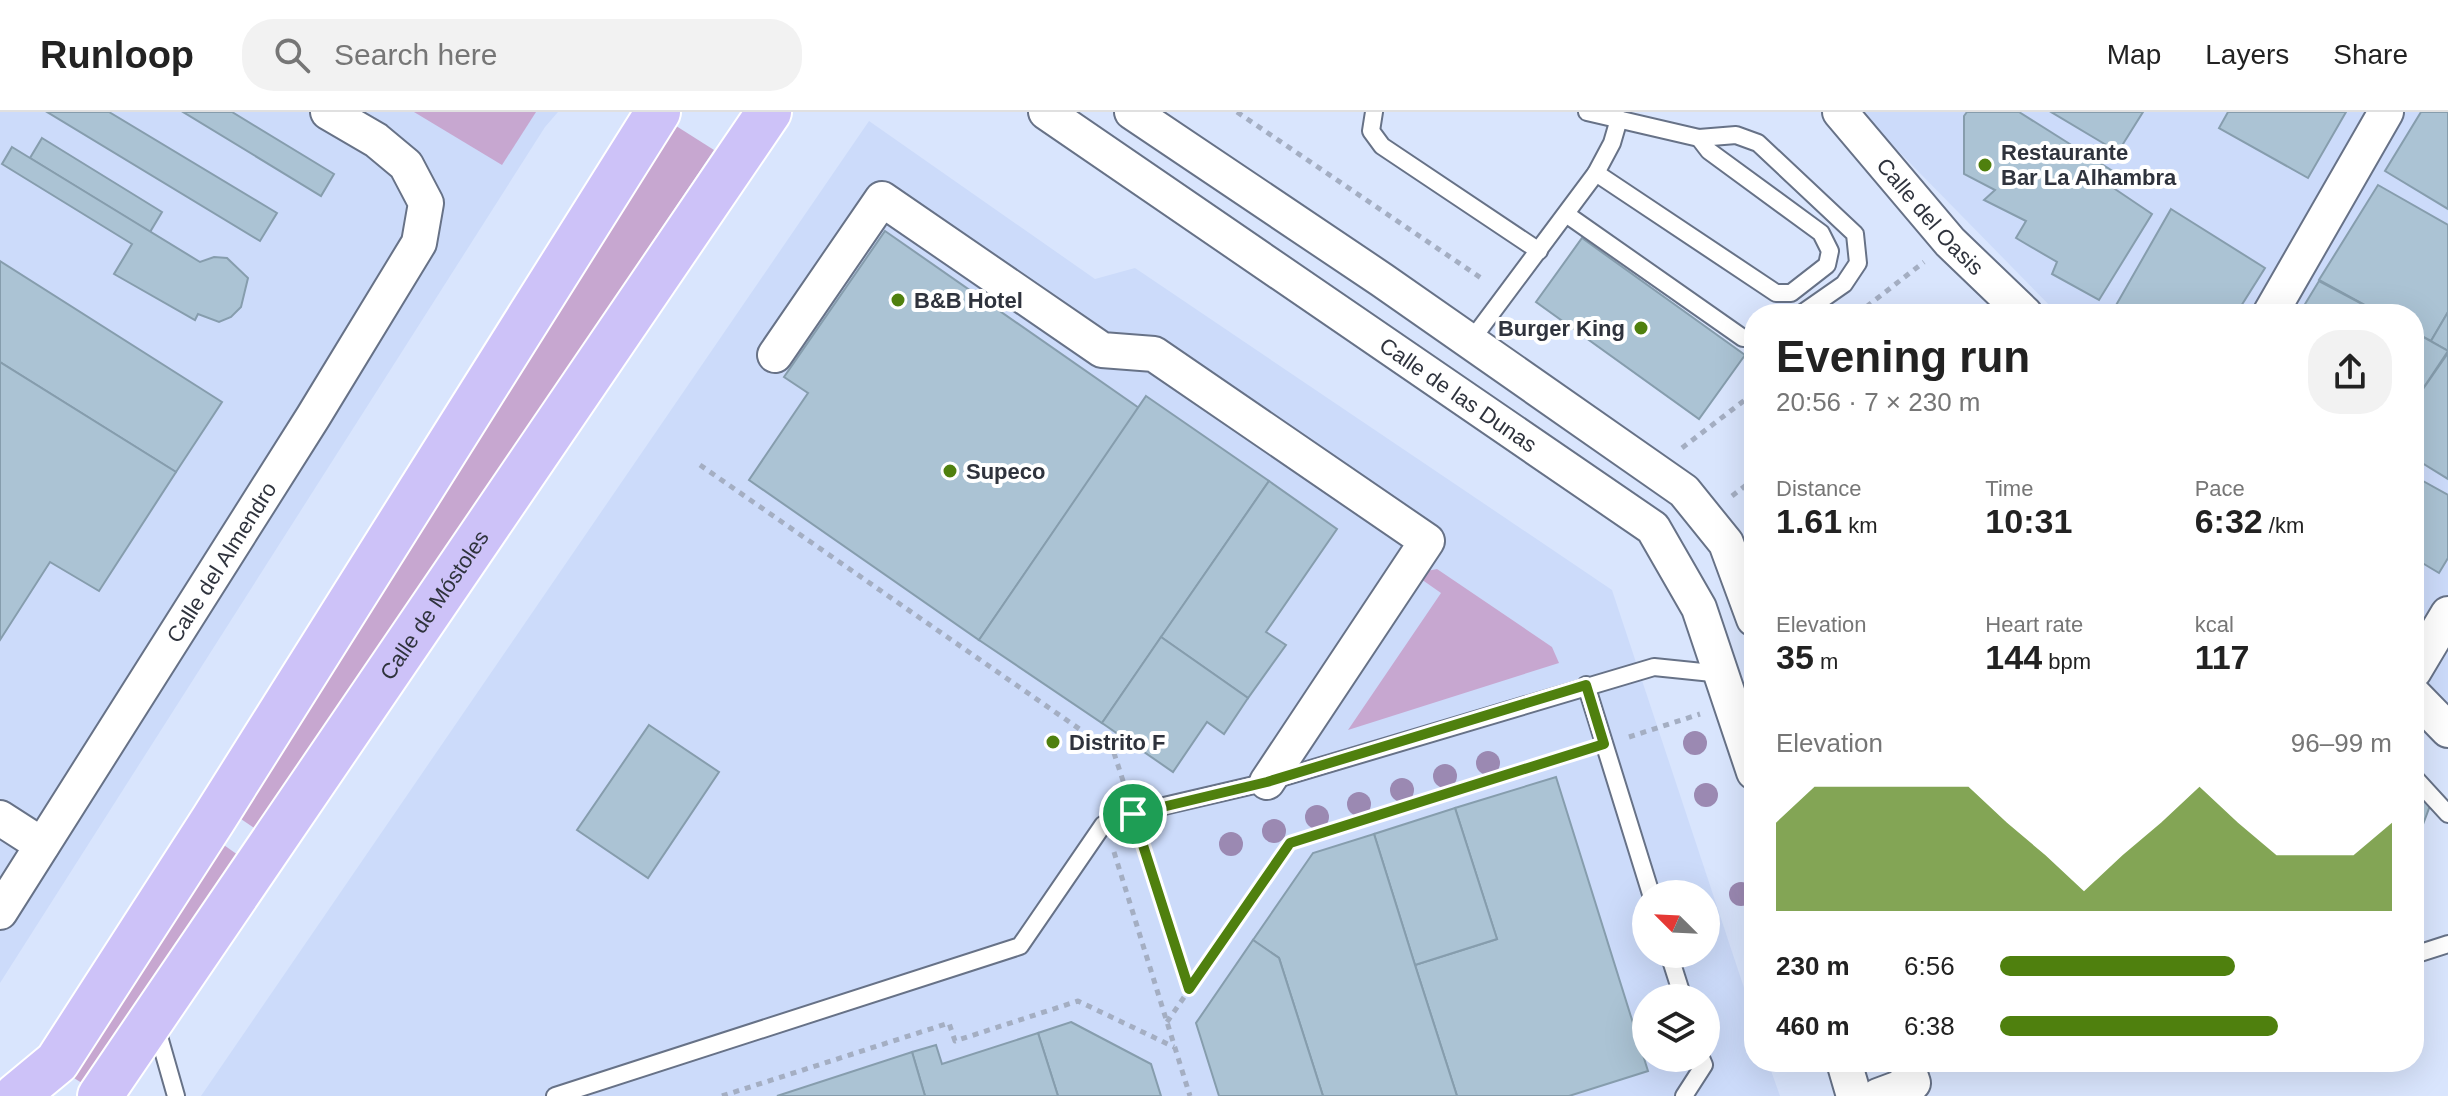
<!DOCTYPE html>
<html lang="en">
<head>
<meta charset="utf-8">
<style>
	:root { --surface:#fff; --page:#f2f2f2; --text:#222; --muted:#767676; --line:#e0e0e0; --accent:#4f800e }
	body { margin:0; font-family:Arial,sans-serif; background:var(--page); color:var(--text); height:100vh; display:flex; flex-direction:column; font-size:30px; white-space:nowrap }
	* { box-sizing:border-box; margin:0 }
	p { font-size:26px; color:var(--muted) }
	.icon { flex:none; width:44px; height:44px; fill:none; stroke:currentColor; stroke-width:2; stroke-linecap:round; stroke-linejoin:round }
	.map { position:relative; flex:1; overflow:hidden }
	.side { position:absolute; left:1744px; top:192px; width:680px; height:768px; display:flex; flex-direction:column; background:var(--surface); border-radius:32px; box-shadow:0 8px 32px #0002 }
	.side>* { flex:none }
	.needle { width:52px; rotate:294deg }
	.buttons { position:absolute; left:1632px; top:768px; display:grid; gap:16px }
	.buttons a { display:grid; place-items:center; width:88px; height:88px; border-radius:50%; background:var(--surface); box-shadow:0 8px 32px #0002; font-size:40px }
	.pin { position:absolute; display:grid; place-items:center; width:68px; height:68px; color:#fff; margin:-34px; border:4px solid #fff; border-radius:50%; box-shadow:0 2px 8px #0007 }
	.round { display:grid; place-items:center; flex:none; width:84px; height:84px; border-radius:32px; background:var(--page) }
	.overview { display:flex; align-items:center; justify-content:space-between; height:136px; padding:0 32px }
	h1 { font-size:44px; font-weight:700; line-height:60px }
	.figures { display:grid; grid-template-columns:repeat(3,1fr); gap:12px; height:136px; padding:8px 32px }
	.figures div { display:grid; align-content:center }
	.figures b { font-size:34px; font-weight:700 }
	.figures small { font-size:22px; font-weight:400 }
	.figures p { font-size:22px }
	.chart { height:224px; padding:16px 32px }
	.chart p { display:flex; justify-content:space-between }
	.chart svg { width:100%; height:144px; margin-top:8px; fill:var(--accent); opacity:.7 }
	ul { padding:0 32px; list-style:none; font-size:26px }
	li { display:grid; grid-template-columns:128px 96px 1fr; align-items:center; height:60px }
	li i { height:20px; border-radius:10px; background:var(--accent) }
	header { display:flex; align-items:center; gap:48px; box-sizing:border-box; height:112px; padding:0 40px; background:var(--surface); border-bottom:2px solid var(--line) }
	header strong { font-size:38px }
	nav { display:flex; gap:44px; margin-inline-start:auto; font-size:28px }
	.search { width:560px; height:72px; background:var(--page); display:flex; align-items:center; gap:20px; box-sizing:border-box; padding:0 28px; border-radius:32px; color:var(--muted); font-size:30px }
	.map>svg:first-child { display:block }
	.built { fill:#ccdbfa; fill-rule:evenodd }
	.green { fill:#c7a7d0 }
	.building { fill:#abc3d4; stroke:#869dad; stroke-width:2 }
	.lines { fill:none; stroke-linecap:round; stroke-linejoin:round }
	.lane-casing { stroke:#677287; stroke-width:20 }
	.street-casing { stroke:#677287; stroke-width:38 }
	.primary-casing { stroke:#fff; stroke-width:48 }
	.path { stroke:#a4aec2; stroke-width:5; stroke-dasharray:6 6; stroke-linecap:butt }
	.lane { stroke:#fff; stroke-width:16 }
	.street { stroke:#fff; stroke-width:34 }
	.primary { stroke:#cdc2f8; stroke-width:44 }
	.tree { fill:#9b89b2 }
	.route-casing { stroke:#fff; stroke-width:16 }
	.route { stroke:#4f800e; stroke-width:10 }
	.poi-dot { fill:#4f800e; stroke:#fff; stroke-width:3 }
	.labels { text-anchor:middle; stroke-width:8; stroke-linejoin:round; paint-order:stroke }
	.poi-label { font-size:22px; font-weight:bold; fill:#2f333d; stroke:#fff; text-anchor:start }
	.street-label { font-size:22px; fill:#2f333d; stroke:#fff }
</style>
</head>
<body>
<header>
<strong>Runloop</strong>
<div class="search"><svg class="icon" aria-label="search" viewBox="0 0 24 24"><circle cx="10" cy="10" r="6"/><path d="M15 15l6 6"/></svg>Search here</div>
<nav><a>Map</a><a>Layers</a><a>Share</a></nav>
</header>
<div class="map">
<svg width="2448" height="984" viewBox="0 0 2448 984">
	<rect width="100%" height="100%" fill="#d9e5fd"/>
	<g class="built">
		<path d="M0 0H558L545 15 0 871Z"/>
		<path d="M1860 0H2448V601L2414 566V202H2058Z"/>
		<path d="M869 9 1095 167 1135 156 1612 478 1754 906V950H1768L1780 984H201ZM1646 782H1706V842H1646ZM1646 886H1706V946H1646Z"/>
	</g>
	<g class="green">
		<path d="M414 0H536L502 53Z"/>
		<path d="M673 12 714 38 257 718 238 705Z"/>
		<path d="M1437 457 1552 535 1559 551 1348 618 1441 481 1421 467 1427 459Z"/>
		<path d="M221 731 238 743 85 973 74 966Z"/>
	</g>
	<g class="building">
		<path d="M47 0H109L277 101 260 129Z"/>
		<path d="M183 0H232L334 62 321 84Z"/>
		<path d="M1967 0H2019L2119 63 2112 75 2152 102 2099 188 2052 162 2057 150 2016 126 2026 109 1984 88 1995 78 1964 62V4Z"/>
		<path d="M2051 0H2143L2118 40Z"/>
		<path d="M2228 0H2346L2308 66 2219 16Z"/>
		<path d="M2421 0H2448V97L2385 59Z"/>
		<path d="M42 26 162 100 150 120 30 46Z"/>
		<path d="M12 35 200 150 214 145 227 146 248 166 241 195 231 205 219 210 198 202 195 208 114 162 132 132 2 52Z"/>
		<path d="M2378 73 2448 113V200L2431 229 2414 220V202H2381L2319 168Z"/>
		<path d="M2171 97 2265 156 2236 202H2111Z"/>
		<path d="M885 119 1139 296 979 528 749 368 808 281 784 265Z"/>
		<path d="M1582 126 1745 243 1699 307 1536 190Z"/>
		<path d="M0 149 222 290 176 360 0 250Z"/>
		<path d="M2319 169 2381 202H2299Z"/>
		<path d="M2448 200V239L2431 229Z"/>
		<path d="M2414 220 2448 239 2414 290Z"/>
		<path d="M2448 241V367L2414 346V290Z"/>
		<path d="M0 250 176 360 99 479 50 450 0 528Z"/>
		<path d="M1146 284 1269 369 1102 611 979 528Z"/>
		<path d="M2414 364 2448 383V446L2439 461 2414 446Z"/>
		<path d="M1269 369 1337 417 1266 520 1286 533 1248 586 1161 525Z"/>
		<path d="M1161 525 1248 586 1224 622 1207 610 1173 660 1102 611Z"/>
		<path d="M649 613 719 660 648 766 577 718Z"/>
		<path d="M1556 665 1648 959 1569 984H1457L1415 853 1497 827 1455 696Z"/>
		<path d="M2418 679 2431 691 2419 723 2414 728V680Z"/>
		<path d="M1455 696 1497 827 1415 853 1374 722Z"/>
		<path d="M1374 722 1415 853 1457 984H1323L1279 846 1253 828 1313 741Z"/>
		<path d="M1253 828 1279 846 1323 984H1219L1196 911Z"/>
		<path d="M1071 910 1151 952 1161 984H1058L1038 921Z"/>
		<path d="M1038 921 1058 984H925L912 940 936 933 942 952Z"/>
		<path d="M912 940 925 984H777Z"/>
	</g>
	<g class="lines">
		<defs>
			<g id="lane">
				<path d="M1374 0 1371 19 1382 34 1539 139"/>
				<path d="M1587 0 1699 26 1736 23 1758 31 1855 122 1858 151 1844 172 1801 202"/>
				<path d="M1596 61 1776 181H1791L1827 153 1830 139 1821 121 1709 39 1699 26"/>
				<path d="M1566 102 1743 226H1754"/>
				<path d="M1470 230 1596 61 1612 31 1619 7"/>
				<path d="M1586 573 1651 782"/>
				<path d="M2414 665 2448 702"/>
				<path d="M1669 842 1683 886"/>
				<path d="M2414 843 2448 832"/>
				<path d="M156 914 176 984"/>
				<path d="M555 984 1020 834 1103 713 1121 704 1267 670 1654 555 1722 562"/>
				<path d="M1684 984 1704 953 1701 946"/>
			</g>
			<g id="street">
				<path id="s1" d="M1046 0 1653 416 1699 496 1754 660"/>
				<path d="M1132 0 1382 168 1684 379 1726 431 1754 507"/>
				<path id="s2" d="M1840 0 1950 130 2025 202"/>
				<path d="M2270 202 2386 0"/>
				<path d="M775 243 882 87 1102 238 1154 242 1427 429 1267 670"/>
				<path d="M2414 559 2448 502"/>
				<path d="M2414 583 2448 618"/>
				<path d="M0 706 42 733"/>
				<path id="s3" d="M0 800 313 305 419 131 426 91 406 53 376 28 328 0"/>
				<path d="M1844 950 1854 984"/>
				<path d="M1878 984 1913 971 1906 950"/>
			</g>
			<g id="primary">
				<path d="M16 984 57 950 213 708 658 0"/>
				<path id="s4" d="M100 984 769 0"/>
			</g>
		</defs>
		<use href="#lane" class="lane-casing"/>
		<use href="#street" class="street-casing"/>
		<use href="#primary" class="primary-casing"/>
		<g class="path">
			<path d="M1237 0 1484 168"/>
			<path d="M1857 202 1924 150"/>
			<path d="M1682 336 1754 281"/>
			<path d="M700 353 1114 641 1126 678"/>
			<path d="M1732 384 1754 367"/>
			<path d="M1629 625 1700 602"/>
			<path d="M1141 726 1189 877"/>
			<path d="M1114 740 1190 984"/>
			<path d="M1167 910 1290 731 1581 640"/>
			<path d="M722 984 949 911 955 929 1078 889 1174 935"/>
		</g>
		<use href="#lane" class="lane"/>
		<use href="#street" class="street"/>
		<use href="#primary" class="primary"/>
	</g>
	<g class="tree">
		<circle cx="1695" cy="631" r="12"/>
		<circle cx="1488" cy="651" r="12"/>
		<circle cx="1445" cy="664" r="12"/>
		<circle cx="1402" cy="678" r="12"/>
		<circle cx="1706" cy="683" r="12"/>
		<circle cx="1359" cy="692" r="12"/>
		<circle cx="1317" cy="705" r="12"/>
		<circle cx="1274" cy="719" r="12"/>
		<circle cx="1231" cy="732" r="12"/>
		<circle cx="1741" cy="782" r="12"/>
	</g>
	<g class="lines">
		<defs>
			<path id="route" d="M1586 573 1604 632 1290 731 1189 877 1133 702 1267 670Z"/>
		</defs>
		<use href="#route" class="route-casing"/>
		<use href="#route" class="route"/>
	</g>
	<g class="poi-dot">
		<circle cx="1985" cy="53" r="8"/>
		<circle cx="898" cy="188" r="8"/>
		<circle cx="1641" cy="216" r="8"/>
		<circle cx="950" cy="359" r="8"/>
		<circle cx="1053" cy="630" r="8"/>
	</g>
	<g class="labels">
		<g class="poi-label">
			<text x="2001" y="48">Restaurante<tspan x="2001" dy="25">Bar La Alhambra</tspan></text>
			<text x="914" y="196">B&amp;B Hotel</text>
			<text x="1625" y="224" text-anchor="end">Burger King</text>
			<text x="966" y="367">Supeco</text>
			<text x="1069" y="638">Distrito F</text>
		</g>
		<g class="street-label">
			<text dy="8" stroke="none"><textPath href="#s2" startOffset="138">Calle del Oasis</textPath></text>
			<text dy="8" stroke="none"><textPath href="#s1" startOffset="500">Calle de las Dunas</textPath></text>
			<text dy="8" stroke="none"><textPath href="#s3" startOffset="414">Calle del Almendro</textPath></text>
			<text dy="8" stroke="none"><textPath href="#s4" startOffset="594">Calle de Móstoles</textPath></text>
		</g>
	</g>
</svg>
<div class="buttons">
<a><svg class="needle" viewBox="-14 -14 28 28"><path d="M0-13l5 13h-10z" fill="#e53935"/><path d="M0 13l5-13h-10z" fill="#767676"/></svg></a>
<a><svg class="icon" aria-label="layers" viewBox="0 0 24 24"><path d="M12 4l9 5-9 5-9-5zM3 14l9 5 9-5"/></svg></a>
</div>
<div class="pin" style="left:1133px;top:702px;background:#1e9e55"><svg class="icon" aria-label="arrive" viewBox="0 0 24 24"><path d="M6 21V4h12l-3 4 3 4H6"/></svg></div>
<section class="side">
<div class="overview"><div><h1>Evening run</h1><p>20:56 · 7 × 230 m</p></div><a class="round"><svg class="icon" aria-label="share" viewBox="0 0 24 24"><path d="M12 15V3M7 8l5-5 5 5M5 13v7h14v-7"/></svg></a></div>
<div class="figures">
<div><p>Distance</p><b>1.61<small> km</small></b></div>
<div><p>Time</p><b>10:31</b></div>
<div><p>Pace</p><b>6:32<small> /km</small></b></div>
</div>
<div class="figures">
<div><p>Elevation</p><b>35<small> m</small></b></div>
<div><p>Heart rate</p><b>144<small> bpm</small></b></div>
<div><p>kcal</p><b>117</b></div>
</div>
<div class="chart"><p><span>Elevation</span>96–99 m</p>
<svg viewBox="0 0 160 44" preserveAspectRatio="none"><path d="M0 44V17L10 6L20 6L30 6L40 6L50 6L60 17L70 27L80 38L90 27L100 17L110 6L120 17L130 27L140 27L150 27L160 17V44z"/></svg>
</div>
<ul>
<li><b>230 m</b>6:56<i style="width:60%"></i></li>
<li><b>460 m</b>6:38<i style="width:71%"></i></li>
</ul>
</section>
</div>
</body>
</html>
